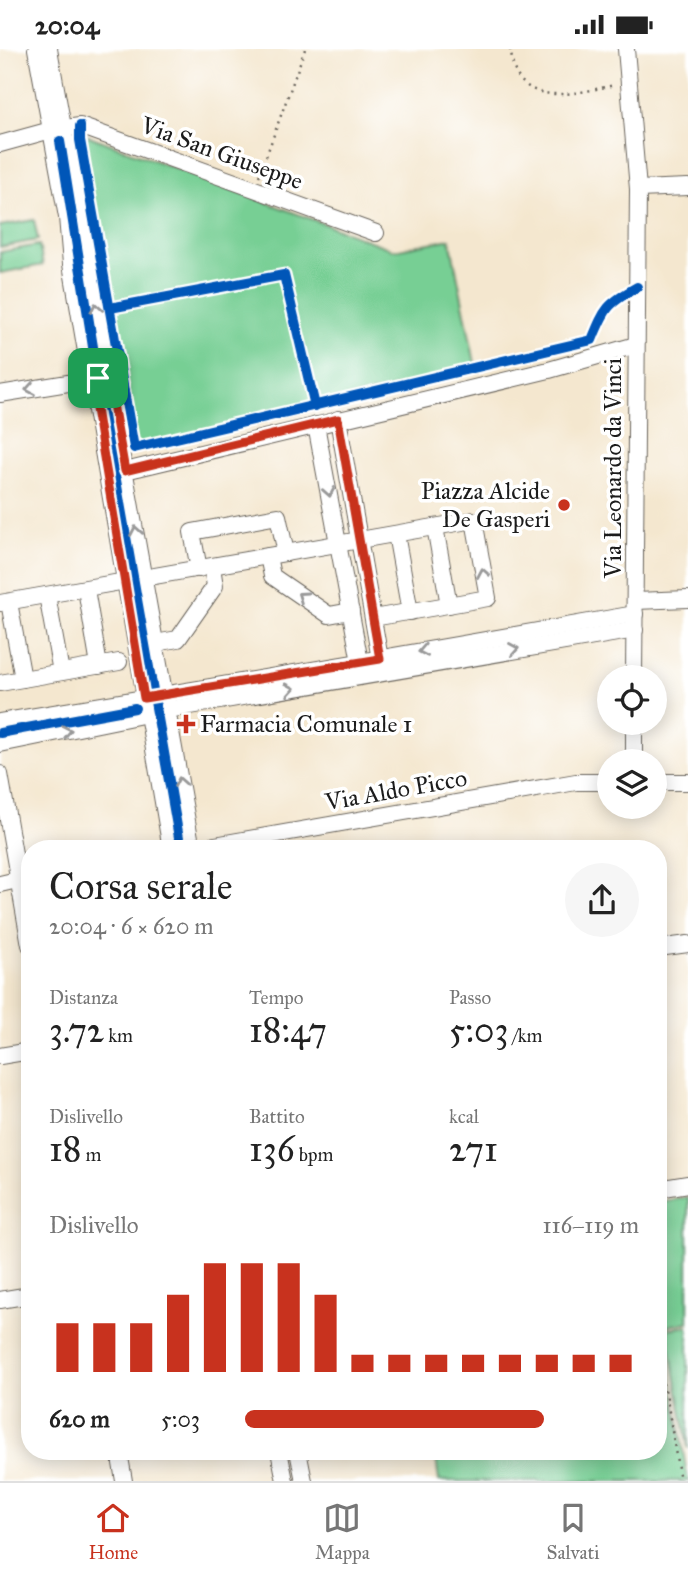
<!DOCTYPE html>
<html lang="it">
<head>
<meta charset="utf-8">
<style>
	:root { --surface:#fff; --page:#f6f6f6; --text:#222; --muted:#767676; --line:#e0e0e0; --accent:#c8321e }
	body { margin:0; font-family:"IM FELL Great Primer",serif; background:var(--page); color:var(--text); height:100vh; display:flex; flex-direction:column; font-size:26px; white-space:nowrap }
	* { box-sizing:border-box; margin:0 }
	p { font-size:23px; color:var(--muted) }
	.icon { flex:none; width:38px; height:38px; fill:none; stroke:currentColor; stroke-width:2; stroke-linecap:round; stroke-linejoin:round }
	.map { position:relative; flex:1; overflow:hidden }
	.sheet { position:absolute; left:21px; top:791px; width:646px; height:620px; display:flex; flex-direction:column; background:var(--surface); border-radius:28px; box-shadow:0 4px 18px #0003 }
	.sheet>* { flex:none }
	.controls { position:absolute; left:597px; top:616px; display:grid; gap:14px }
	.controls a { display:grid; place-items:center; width:70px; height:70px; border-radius:50%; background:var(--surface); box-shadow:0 4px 18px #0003; font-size:35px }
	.pin { position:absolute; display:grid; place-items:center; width:60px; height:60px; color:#fff; margin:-30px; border-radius:14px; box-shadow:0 4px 10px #0006 }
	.round { display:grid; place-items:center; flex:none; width:74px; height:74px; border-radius:37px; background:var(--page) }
	.summary { display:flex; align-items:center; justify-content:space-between; height:119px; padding:0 28px }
	h1 { font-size:38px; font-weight:600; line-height:52px }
	.figures { display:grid; grid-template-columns:repeat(3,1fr); gap:10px; height:119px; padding:7px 28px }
	.figures div { display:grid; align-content:center }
	.figures b { font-size:35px; font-weight:600 }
	.figures small { font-size:19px; font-weight:400 }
	.figures p { font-size:19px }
	.chart { height:196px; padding:14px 28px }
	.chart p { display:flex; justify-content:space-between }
	.chart svg { width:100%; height:126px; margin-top:7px; stroke:var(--accent); stroke-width:6 }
	ul { padding:0 28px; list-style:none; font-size:23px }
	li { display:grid; grid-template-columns:112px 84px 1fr; align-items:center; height:52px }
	li i { height:18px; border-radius:9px; background:var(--accent) }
	.status { display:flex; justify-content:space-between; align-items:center; height:49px; padding:0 35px; background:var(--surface); direction:ltr }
	.status svg { height:19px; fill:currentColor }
	.menu { display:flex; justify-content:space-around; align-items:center; height:98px; border-top:2px solid var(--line); background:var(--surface); font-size:19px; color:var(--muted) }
	.menu a { display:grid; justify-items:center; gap:4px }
	.menu .active { color:var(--accent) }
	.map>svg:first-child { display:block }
	.green { fill:#77cf94; stroke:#4a7658; stroke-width:2 }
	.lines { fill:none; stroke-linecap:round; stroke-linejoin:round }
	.minor-casing { stroke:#68635b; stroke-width:18 }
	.path { stroke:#68635b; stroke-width:2.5; stroke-dasharray:2 5; stroke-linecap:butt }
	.minor { stroke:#fff; stroke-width:16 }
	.cycleway-casing { stroke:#fff; stroke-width:15 }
	.cycleway { stroke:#0057b8; stroke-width:10 }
	.oneway { stroke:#999 }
	.route-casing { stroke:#fff; stroke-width:14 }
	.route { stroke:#c8321e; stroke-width:9 }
	.poi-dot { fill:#c8321e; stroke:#fff; stroke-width:2.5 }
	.labels { text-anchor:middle; stroke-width:7; stroke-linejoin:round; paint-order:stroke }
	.street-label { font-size:24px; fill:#1c1c1c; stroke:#fff }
	.poi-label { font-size:24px; fill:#1c1c1c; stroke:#fff; text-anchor:end }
</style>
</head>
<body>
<div class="status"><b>20:04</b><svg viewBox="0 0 49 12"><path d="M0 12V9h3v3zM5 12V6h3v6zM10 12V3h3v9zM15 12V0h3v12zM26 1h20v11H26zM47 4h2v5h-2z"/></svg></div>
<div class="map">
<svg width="688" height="1432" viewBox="0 0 688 1432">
	<rect width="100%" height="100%" fill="#fff"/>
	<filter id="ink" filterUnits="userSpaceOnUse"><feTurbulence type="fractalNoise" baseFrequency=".0143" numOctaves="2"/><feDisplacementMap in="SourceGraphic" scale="14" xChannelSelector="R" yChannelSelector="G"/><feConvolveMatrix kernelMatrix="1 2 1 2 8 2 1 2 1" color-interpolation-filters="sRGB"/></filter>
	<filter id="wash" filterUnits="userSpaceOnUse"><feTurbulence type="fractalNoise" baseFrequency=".00686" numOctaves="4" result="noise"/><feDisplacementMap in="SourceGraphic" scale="28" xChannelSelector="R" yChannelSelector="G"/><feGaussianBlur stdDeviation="1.57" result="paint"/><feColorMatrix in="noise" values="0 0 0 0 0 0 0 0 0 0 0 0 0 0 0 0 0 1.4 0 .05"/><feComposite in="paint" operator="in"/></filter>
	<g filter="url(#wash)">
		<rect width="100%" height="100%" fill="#f4e7cf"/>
		<g class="green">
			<path d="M81 84 394 201 450 190 476 319 129 403 74 91Z"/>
			<path d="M34 171 38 191 0 198V177Z"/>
			<path d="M39 196 43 216 0 224V203Z"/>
			<path d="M688 1148V1273L663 1278 688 1432H439L435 1402H576L595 1405 596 1402H658V1153Z"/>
			<path d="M688 1277V1400L667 1280Z"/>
		</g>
	</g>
	<g filter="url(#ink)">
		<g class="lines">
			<defs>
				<g id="minor">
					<path d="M36 0 67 168 71 215 171 800"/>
					<path d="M49 0 192 800"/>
					<path d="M626 0 638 140 634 628"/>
					<path d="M0 95 51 81 80 77 376 184"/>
					<path d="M638 140 688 138"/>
					<path d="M0 345 99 329"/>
					<path d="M338 370 380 610"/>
					<path d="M316 376 360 613"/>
					<path d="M125 422 549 321 636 296"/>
					<path d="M435 478 449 556"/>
					<path d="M396 485 410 563"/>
					<path d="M268 507 272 527 329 566 351 562"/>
					<path d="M199 520 192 483 278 467 286 504"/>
					<path d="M86 540 99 617"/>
					<path d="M47 546 61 623"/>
					<path d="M635 552 688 550"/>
					<path d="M9 553 23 630"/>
					<path d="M0 554 474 471 488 549 373 569"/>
					<path d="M155 594 178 590 215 537 212 518"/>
					<path d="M0 634 119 613"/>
					<path d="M0 673 360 613 635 565"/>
					<path d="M0 695 167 661 635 581"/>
					<path d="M634 712V674"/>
					<path d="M0 725 30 896"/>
					<path d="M654 733H688"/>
					<path d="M192 800 576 733H609"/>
					<path d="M0 835 30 828"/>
					<path d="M658 899 688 895"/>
					<path d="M0 1007 30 1002"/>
					<path d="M658 1140 688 1135"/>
					<path d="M0 1251 30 1246"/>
					<path d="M119 1402 124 1432"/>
					<path d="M279 1402 285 1432"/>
					<path d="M298 1402 304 1432"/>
				</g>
			</defs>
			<use href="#minor" class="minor-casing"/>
			<g class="path">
				<path d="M510 0C512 7 512 15 515 22 532 59 584 42 615 36"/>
				<path d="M259 127 305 0"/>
				<path d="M658 1329 663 1335 666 1344 680 1432"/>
			</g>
			<use href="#minor" class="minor"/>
			<defs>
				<g id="cycleway">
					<path d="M80 77V91L134 399 592 291C605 259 607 255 637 238"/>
					<path d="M60 92 98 329 181 800"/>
					<path d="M110 259 284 226 315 357"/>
					<path d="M0 684 135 659"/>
				</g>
			</defs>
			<use href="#cycleway" class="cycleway-casing"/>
			<use href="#cycleway" class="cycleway"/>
		</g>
		<defs><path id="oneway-chevron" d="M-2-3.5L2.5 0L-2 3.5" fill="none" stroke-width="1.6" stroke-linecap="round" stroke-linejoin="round" transform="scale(1.75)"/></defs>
		<g class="oneway">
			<use href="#oneway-chevron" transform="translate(96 259) rotate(-100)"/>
			<use href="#oneway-chevron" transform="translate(30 340) rotate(170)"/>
			<use href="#oneway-chevron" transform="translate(329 443) rotate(80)"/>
			<use href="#oneway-chevron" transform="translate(136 482) rotate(-100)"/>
			<use href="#oneway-chevron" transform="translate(483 524) rotate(-100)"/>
			<use href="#oneway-chevron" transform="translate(302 547) rotate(-145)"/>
			<use href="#oneway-chevron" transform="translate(514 600) rotate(-10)"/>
			<use href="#oneway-chevron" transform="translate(423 602) rotate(169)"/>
			<use href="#oneway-chevron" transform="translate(290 640) rotate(-10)"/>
			<use href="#oneway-chevron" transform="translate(67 682) rotate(-11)"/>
			<use href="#oneway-chevron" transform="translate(180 733) rotate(-100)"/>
		</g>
	</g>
	<g class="lines" filter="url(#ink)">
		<defs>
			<path id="route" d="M108 327 125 422 338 370 380 610 144 649 91 330Z"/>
		</defs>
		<use href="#route" class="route-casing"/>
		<use href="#route" class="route"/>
	</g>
	<g class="poi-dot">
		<circle cx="564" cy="456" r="7"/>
		<path d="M182.5 664.5h7v7h7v7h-7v7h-7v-7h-7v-7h7z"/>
	</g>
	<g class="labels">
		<g class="street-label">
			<text transform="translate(222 104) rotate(20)" y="8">Via San Giuseppe</text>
			<text transform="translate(613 419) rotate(-90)" y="8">Via Leonardo da Vinci</text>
			<text transform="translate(396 741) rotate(-10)" y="8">Via Aldo Picco</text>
		</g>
		<g class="poi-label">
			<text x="550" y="450">Piazza Alcide<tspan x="550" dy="28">De Gasperi</tspan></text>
			<text x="200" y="683" text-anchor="start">Farmacia Comunale 1</text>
		</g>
	</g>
</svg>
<div class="controls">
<a><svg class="icon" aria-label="locate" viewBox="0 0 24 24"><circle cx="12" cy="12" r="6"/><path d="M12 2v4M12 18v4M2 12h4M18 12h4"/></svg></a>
<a><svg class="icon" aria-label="layers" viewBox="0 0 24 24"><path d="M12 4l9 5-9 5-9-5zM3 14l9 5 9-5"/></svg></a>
</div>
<div class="pin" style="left:98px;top:329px;background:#1e9e55"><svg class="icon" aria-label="arrive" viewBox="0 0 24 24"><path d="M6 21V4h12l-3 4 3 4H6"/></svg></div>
<section class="sheet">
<div class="summary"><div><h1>Corsa serale</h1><p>20:04 · 6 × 620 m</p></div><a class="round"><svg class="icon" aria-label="share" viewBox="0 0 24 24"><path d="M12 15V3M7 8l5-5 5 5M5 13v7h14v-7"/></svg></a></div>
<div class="figures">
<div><p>Distanza</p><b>3.72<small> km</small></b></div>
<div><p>Tempo</p><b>18:47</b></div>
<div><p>Passo</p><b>5:03<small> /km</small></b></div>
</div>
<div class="figures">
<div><p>Dislivello</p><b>18<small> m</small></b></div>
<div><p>Battito</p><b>136<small> bpm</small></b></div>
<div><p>kcal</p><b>271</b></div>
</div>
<div class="chart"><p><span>Dislivello</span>116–119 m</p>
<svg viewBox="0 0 160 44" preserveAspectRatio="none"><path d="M5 44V27M15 44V27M25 44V27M35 44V17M45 44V6M55 44V6M65 44V6M75 44V17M85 44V38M95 44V38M105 44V38M115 44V38M125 44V38M135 44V38M145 44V38M155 44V38"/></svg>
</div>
<ul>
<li><b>620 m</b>5:03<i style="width:76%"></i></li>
</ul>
</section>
</div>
<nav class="menu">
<a class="active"><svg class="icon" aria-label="home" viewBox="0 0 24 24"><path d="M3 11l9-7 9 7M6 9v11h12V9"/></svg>Home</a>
<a><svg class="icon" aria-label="map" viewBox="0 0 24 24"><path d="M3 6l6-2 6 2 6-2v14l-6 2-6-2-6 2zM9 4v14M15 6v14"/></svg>Mappa</a>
<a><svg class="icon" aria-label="saved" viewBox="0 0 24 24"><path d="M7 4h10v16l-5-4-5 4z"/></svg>Salvati</a>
</nav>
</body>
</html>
